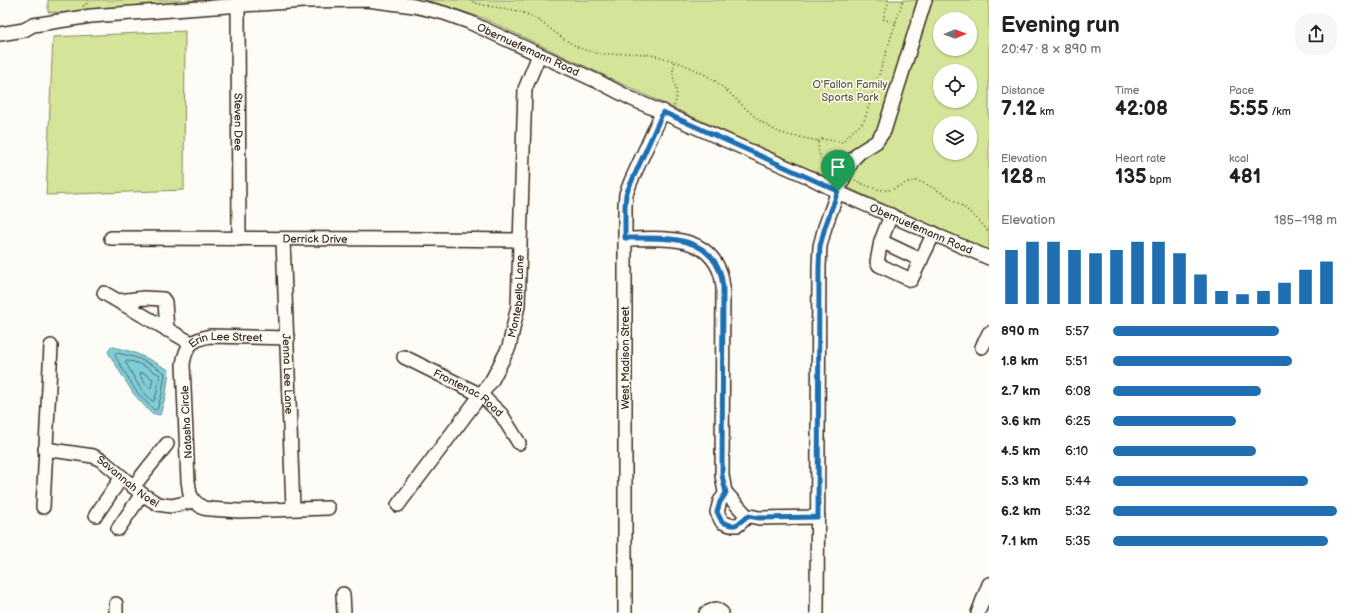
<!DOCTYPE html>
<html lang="en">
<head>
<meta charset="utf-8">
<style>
	:root { --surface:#fff; --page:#f6f6f6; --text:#202124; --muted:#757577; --accent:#1f6fb2 }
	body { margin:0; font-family:"Balsamiq Sans",sans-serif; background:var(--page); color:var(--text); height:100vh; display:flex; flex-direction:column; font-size:15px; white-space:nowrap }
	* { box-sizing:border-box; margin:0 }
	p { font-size:13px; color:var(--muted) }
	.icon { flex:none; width:22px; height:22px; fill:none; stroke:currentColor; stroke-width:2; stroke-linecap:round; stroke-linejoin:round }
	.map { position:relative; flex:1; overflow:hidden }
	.side { display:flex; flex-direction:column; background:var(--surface); width:360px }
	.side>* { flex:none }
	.needle { width:26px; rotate:89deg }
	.controls { position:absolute; left:933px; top:12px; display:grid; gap:8px }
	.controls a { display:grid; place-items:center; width:44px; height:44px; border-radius:50%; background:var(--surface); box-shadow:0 1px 3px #0004; font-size:20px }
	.pin { position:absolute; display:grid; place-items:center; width:34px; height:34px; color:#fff; margin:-41px -17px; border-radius:50% 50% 50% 0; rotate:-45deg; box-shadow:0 0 4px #0007 }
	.pin .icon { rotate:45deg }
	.round { display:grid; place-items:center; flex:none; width:42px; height:42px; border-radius:16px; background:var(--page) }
	.overview { display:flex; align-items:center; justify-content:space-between; height:68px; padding:0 12px }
	h1 { font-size:22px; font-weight:700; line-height:30px }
	.stats { display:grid; grid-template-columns:repeat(3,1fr); gap:6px; height:68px; padding:4px 12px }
	.stats div { display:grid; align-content:center }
	.stats b { font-size:20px; font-weight:700 }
	.stats small { font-size:11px; font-weight:400 }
	.stats p { font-size:11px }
	.chart { height:112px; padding:8px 12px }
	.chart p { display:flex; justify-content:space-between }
	.chart svg { width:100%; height:72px; margin-top:4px; stroke:var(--accent); stroke-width:6 }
	ul { padding:0 12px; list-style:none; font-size:13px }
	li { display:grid; grid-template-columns:64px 48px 1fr; align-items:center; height:30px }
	li i { height:10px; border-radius:5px; background:var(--accent) }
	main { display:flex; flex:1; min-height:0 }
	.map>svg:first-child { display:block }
	.green { fill:#d4e599; stroke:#88885c; fill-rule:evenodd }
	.water { fill:#7eced9; stroke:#638c8e }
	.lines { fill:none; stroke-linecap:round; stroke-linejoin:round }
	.shore { stroke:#566c69; stroke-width:1 }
	.minor-casing { stroke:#3b2a1e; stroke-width:16 }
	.path { stroke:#3b2a1e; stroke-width:1.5; stroke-dasharray:1 3; stroke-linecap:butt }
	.minor { stroke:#fdfcf7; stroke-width:13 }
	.route-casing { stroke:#fff; stroke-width:8 }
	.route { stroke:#1f6fb2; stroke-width:5 }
	.labels { text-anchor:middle; stroke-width:3; stroke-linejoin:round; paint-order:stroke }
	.street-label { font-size:11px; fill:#3b2a1e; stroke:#fdfcf7 }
	.park-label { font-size:11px; fill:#61593d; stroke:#fdfcf7 }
</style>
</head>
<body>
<main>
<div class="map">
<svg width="989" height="613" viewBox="0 0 989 613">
	<rect width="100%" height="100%" fill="#fdfcf7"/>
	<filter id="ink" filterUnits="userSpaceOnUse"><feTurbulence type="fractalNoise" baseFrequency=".025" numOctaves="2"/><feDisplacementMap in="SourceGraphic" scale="8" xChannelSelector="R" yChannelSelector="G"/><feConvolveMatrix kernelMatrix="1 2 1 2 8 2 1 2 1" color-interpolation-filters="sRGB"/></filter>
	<g filter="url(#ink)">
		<g class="green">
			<path d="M48 0H211L71 13 48 12Z"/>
			<path d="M423 0H989V252L667 105 483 18 433 2ZM940 19H970V49H940ZM940 71H970V101H940ZM940 123H970V153H940Z"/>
			<path d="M185 31 184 190 46 195 53 37Z"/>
		</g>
		<path class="water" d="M111 346C119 349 127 350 135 353 147 358 158 364 169 370L166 394 160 415 151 413 133 393 108 352Z"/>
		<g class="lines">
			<g class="shore">
				<path d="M116 353C133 355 150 363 165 373L162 393 157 410 153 409 136 391 115 356Z"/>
				<path d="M126 361C136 360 151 370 160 375L157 392 154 401H152L140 388 126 363Z"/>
				<path d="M140 373H143L153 379 151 388H149C146 384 140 379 140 373Z"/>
			</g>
			<defs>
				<g id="minor">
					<path id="s1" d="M238 5 239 239"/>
					<path id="s2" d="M0 34 24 30 33 25 91 16 228 6 304 1 367 0 414 6 444 13 469 22 601 83 632 99 809 177 848 197 989 258"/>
					<path d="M891 215 881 241 877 262 879 265 911 280 934 233"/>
					<path id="s3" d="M111 238 432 239 519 240"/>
					<path id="s4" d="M283 239 293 508"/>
					<path d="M625 239C659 239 705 232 720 272 722 277 722 282 723 287L722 475 725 492 746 515 759 518 818 517"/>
					<path d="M881 241 921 260"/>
					<path d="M104 293 191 343"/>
					<path d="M118 301 144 298 163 299 165 302 167 330"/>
					<path d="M982 347 989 333"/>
					<path id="s5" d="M404 357 481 395 501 414 519 443"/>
					<path id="s6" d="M45 449 93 456 103 461 142 494 158 504 171 506 194 501 203 508 210 509 239 511 328 508"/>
					<path d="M133 487 167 444"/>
					<path d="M726 493 720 501 717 512 722 522 730 525H738L748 516"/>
					<path id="s7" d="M194 501 190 494 188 481 183 364C186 346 191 340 210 336L288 338"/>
					<path id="s8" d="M398 505 492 380 509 347 518 306 525 89 539 55"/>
					<path d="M43 507 51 346"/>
					<path d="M96 515 122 477"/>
					<path d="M118 529 142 494"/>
					<path d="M343 594 344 613"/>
					<path d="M116 613V604"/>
					<path d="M625 613V206L626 194 631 181 663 111"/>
					<path d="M706 613 716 609 722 613"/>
					<path d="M817 613 819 267 820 246 825 227 838 191 845 175 853 159 860 152 876 142 884 131 925 0"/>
					<path d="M978 613 989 584"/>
				</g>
			</defs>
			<use href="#minor" class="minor-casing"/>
			<g class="path">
				<path d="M469 0C486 9 506 6 524 13 549 23 565 46 592 52 606 56 620 53 634 53 650 54 667 58 682 64 695 69 710 76 721 86 739 100 754 120 775 130 788 137 804 137 818 141 818 158 821 161 835 170"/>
				<path d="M889 0 883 19 896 23"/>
				<path d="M83 6 86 5 88 0"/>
				<path d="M674 106C682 88 668 80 675 61"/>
				<path d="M818 141 822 139 843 142C849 133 857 129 864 121L903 0"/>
				<path d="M855 180C864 185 882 193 893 189 900 186 907 181 915 181 922 181 930 186 935 189 956 200 975 214 989 233"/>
			</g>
			<use href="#minor" class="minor"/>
		</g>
	</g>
	<g class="lines" filter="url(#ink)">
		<defs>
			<path id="route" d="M663 112 838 191 825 227 820 246 819 267 818 517 759 518 748 516C736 524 738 529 722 522L717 512 720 502 726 493 722 475 723 287C722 282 722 277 720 272 705 232 659 239 625 238V206L626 194Z"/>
		</defs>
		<use href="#route" class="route-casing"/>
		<use href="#route" class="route"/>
	</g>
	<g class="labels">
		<g class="street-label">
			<text dy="4" stroke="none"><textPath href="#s2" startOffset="540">Obernuefemann Road</textPath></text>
			<text dy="4" stroke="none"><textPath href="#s1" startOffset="117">Steven Dee</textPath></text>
			<text dy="4" stroke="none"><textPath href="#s2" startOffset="972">Obernuefemann Road</textPath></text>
			<text dy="4" stroke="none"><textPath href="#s3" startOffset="204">Derrick Drive</textPath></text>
			<text dy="4" stroke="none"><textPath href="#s8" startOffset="245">Montebello Lane</textPath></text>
			<text dy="4" stroke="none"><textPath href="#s7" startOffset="196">Erin Lee Street</textPath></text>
			<text transform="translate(625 358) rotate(-90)" y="4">West Madison Street</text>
			<text dy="4" stroke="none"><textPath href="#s4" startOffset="135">Jenna Lee Lane</textPath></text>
			<text dy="4" stroke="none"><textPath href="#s5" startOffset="74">Frontenac Road</textPath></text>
			<text transform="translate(186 422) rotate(-93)" y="4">Natasha Circle</text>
			<text dy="4" stroke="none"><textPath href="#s6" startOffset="92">Savannah Noel</textPath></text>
		</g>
		<g class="park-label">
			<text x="850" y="88">O'Fallon Family<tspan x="850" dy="13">Sports Park</tspan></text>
		</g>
	</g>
</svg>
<div class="controls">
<a><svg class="needle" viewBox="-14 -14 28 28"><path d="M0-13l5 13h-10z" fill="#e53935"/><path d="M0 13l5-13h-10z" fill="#757577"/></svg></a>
<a><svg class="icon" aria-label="locate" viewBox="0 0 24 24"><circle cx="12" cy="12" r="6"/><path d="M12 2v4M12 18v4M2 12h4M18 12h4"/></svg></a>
<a><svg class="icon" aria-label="layers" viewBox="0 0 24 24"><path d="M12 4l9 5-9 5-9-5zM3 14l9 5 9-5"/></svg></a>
</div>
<div class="pin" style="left:838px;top:191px;background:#1e9e55"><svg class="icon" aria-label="arrive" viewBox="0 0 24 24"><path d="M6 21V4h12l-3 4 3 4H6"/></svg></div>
</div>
<section class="side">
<div class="overview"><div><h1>Evening run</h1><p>20:47 · 8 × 890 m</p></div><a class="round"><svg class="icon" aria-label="share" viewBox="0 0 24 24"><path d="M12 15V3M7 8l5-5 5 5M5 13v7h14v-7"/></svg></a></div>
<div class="stats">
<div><p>Distance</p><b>7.12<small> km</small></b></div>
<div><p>Time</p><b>42:08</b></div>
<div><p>Pace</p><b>5:55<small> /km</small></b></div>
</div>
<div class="stats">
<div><p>Elevation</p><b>128<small> m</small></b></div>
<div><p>Heart rate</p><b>135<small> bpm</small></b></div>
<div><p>kcal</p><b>481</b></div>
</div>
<div class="chart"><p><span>Elevation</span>185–198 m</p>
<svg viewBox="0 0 160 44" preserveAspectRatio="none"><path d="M5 44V11M15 44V6M25 44V6M35 44V11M45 44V13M55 44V11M65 44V6M75 44V6M85 44V13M95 44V26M105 44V36M115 44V38M125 44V36M135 44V31M145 44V23M155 44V18"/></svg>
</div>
<ul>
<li><b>890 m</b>5:57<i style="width:74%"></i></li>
<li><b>1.8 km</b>5:51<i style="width:80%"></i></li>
<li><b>2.7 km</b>6:08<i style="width:66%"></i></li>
<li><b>3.6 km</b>6:25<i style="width:55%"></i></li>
<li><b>4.5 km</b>6:10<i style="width:64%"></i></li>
<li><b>5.3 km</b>5:44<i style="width:87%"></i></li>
<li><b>6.2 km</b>5:32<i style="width:100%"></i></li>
<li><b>7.1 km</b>5:35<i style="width:96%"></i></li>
</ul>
</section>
</main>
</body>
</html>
